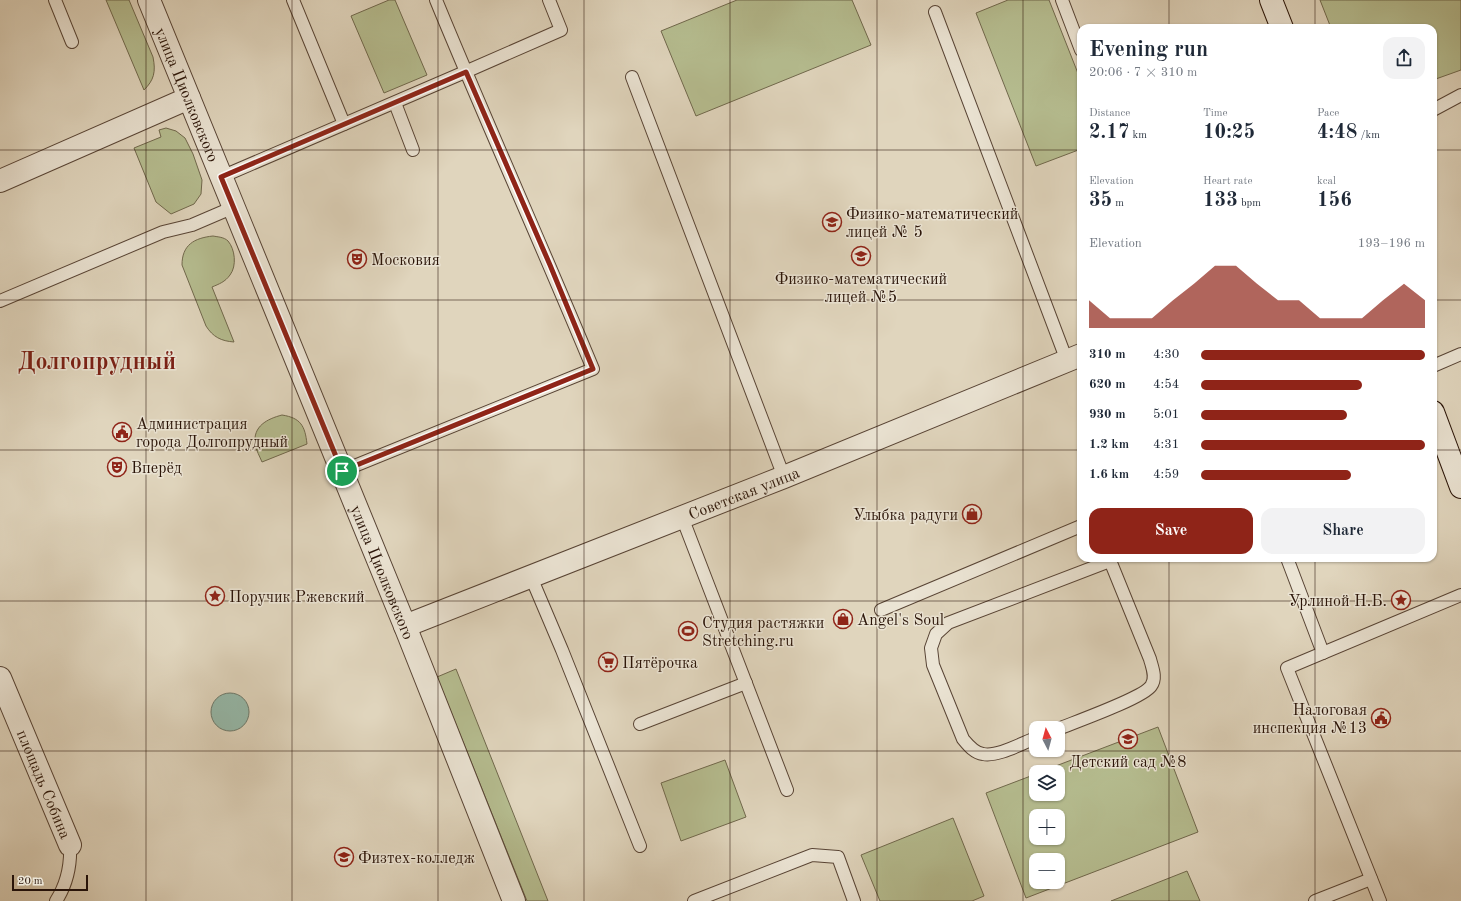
<!DOCTYPE html>
<html lang="en">
<head>
<meta charset="utf-8">
<style>
	:root { --surface:#fff; --page:#f2f2f3; --text:#1f2937; --muted:#747a83; --accent:#8f2418 }
	body { margin:0; font-family:"Old Standard TT",serif; background:var(--page); color:var(--text); height:100vh; display:flex; flex-direction:column; font-size:15px; white-space:nowrap }
	* { box-sizing:border-box; margin:0 }
	p { font-size:13px; color:var(--muted) }
	.icon { flex:none; width:22px; height:22px; fill:none; stroke:currentColor; stroke-width:2; stroke-linecap:round; stroke-linejoin:round }
	.map { position:relative; flex:1; overflow:hidden }
	.panel { position:absolute; left:1077px; top:24px; width:360px; height:538px; display:flex; flex-direction:column; background:var(--surface); border-radius:12px; box-shadow:0 1px 3px #0004 }
	.panel>* { flex:none }
	.needle { width:26px; rotate:354deg }
	.controls { position:absolute; left:1029px; top:721px; display:grid; gap:8px }
	.controls a { display:grid; place-items:center; width:36px; height:36px; border-radius:8px; background:var(--surface); box-shadow:0 1px 3px #0004; font-size:20px }
	.scale { position:absolute; left:12px; bottom:10px; width:76px; box-sizing:border-box; padding-left:4px; border:2px solid #2a1408; border-top:0; font-size:11px; line-height:14px; white-space:nowrap; color:#2a1408; -webkit-text-stroke:3px #ebe4d4; paint-order:stroke }
	.pin { position:absolute; display:grid; place-items:center; width:34px; height:34px; color:#fff; margin:-17px; border:2px solid #fff; border-radius:50%; box-shadow:0 1px 4px #0007 }
	.round { display:grid; place-items:center; flex:none; width:42px; height:42px; border-radius:12px; background:var(--page) }
	.headline { display:flex; align-items:center; justify-content:space-between; height:68px; padding:0 12px }
	h1 { font-size:22px; font-weight:700; line-height:30px }
	.metrics { display:grid; grid-template-columns:repeat(3,1fr); gap:6px; height:68px; padding:4px 12px }
	.metrics div { display:grid; align-content:center }
	.metrics b { font-size:20px; font-weight:700 }
	.metrics small { font-size:11px; font-weight:400 }
	.metrics p { font-size:11px }
	.chart { height:112px; padding:8px 12px }
	.chart p { display:flex; justify-content:space-between }
	.chart svg { width:100%; height:72px; margin-top:4px; fill:var(--accent); opacity:.7 }
	.button { display:flex; gap:8px; margin-top:auto; padding:8px 12px }
	.button a { flex:1; height:46px; border-radius:12px; background:var(--accent); color:#fff; font-size:16px; font-weight:700; line-height:46px; text-align:center }
	.button a+a { background:var(--page); color:var(--text) }
	ul { padding:0 12px; list-style:none; font-size:13px }
	li { display:grid; grid-template-columns:64px 48px 1fr; align-items:center; height:30px }
	li i { height:10px; border-radius:5px; background:var(--accent) }
	.map>svg:first-child { display:block }
	.green { fill:#b5bc8f; stroke:#70684c; fill-rule:evenodd }
	.water { fill:#95b9aa; stroke:#6a7769 }
	.lines { fill:none; stroke-linecap:round; stroke-linejoin:round }
	.service-casing { stroke:#584435; stroke-width:14 }
	.minor-casing { stroke:#584435; stroke-width:24 }
	.tertiary-casing { stroke:#584435; stroke-width:24 }
	.secondary-casing { stroke:#2a1408; stroke-width:24 }
	.service { stroke:#ebe4d4; stroke-width:12 }
	.minor { stroke:#ebe4d4; stroke-width:22 }
	.tertiary { stroke:#ebe4d4; stroke-width:22 }
	.secondary { stroke:#ebe4d4; stroke-width:22 }
	.route-casing { stroke:#fff; stroke-width:8 }
	.route { stroke:#8f2418; stroke-width:5 }
	.grid { fill:none; stroke:#2a1408; stroke-width:1; stroke-opacity:0.55 }
	.labels { text-anchor:middle; stroke-width:3; stroke-linejoin:round; paint-order:stroke }
	.street-label { font-size:16px; fill:#2a1408; stroke:#ebe4d4 }
	.poi-label { font-size:16px; fill:#2a1408; stroke:#ebe4d4; text-anchor:start }
	.town-label { font-size:24px; font-weight:bold; fill:#7a1f14; stroke:#ebe4d4 }
</style>
</head>
<body>
<div class="map">
<svg width="1461" height="901" viewBox="0 0 1461 901">
	<rect width="100%" height="100%" fill="#e0d5bd"/>
	<filter id="stains"><feTurbulence type="fractalNoise" baseFrequency=".005" numOctaves="4"/><feColorMatrix values="0 0 0 0 .2 0 0 0 0 .09 0 0 0 0 .02 0 0 0 .5 -.17"/></filter>
	<radialGradient id="worn" r=".72"><stop offset=".6" stop-color="#630" stop-opacity="0"/><stop offset="1" stop-color="#630" stop-opacity=".3"/></radialGradient>
	<g class="green">
		<path d="M106 0H129L153 57C156 72 154 80 144 90Z"/>
		<path d="M389 0H395L427 75 384 93 351 16Z"/>
		<path d="M737 0H852L871 45 696 116 661 31Z"/>
		<path d="M1008 0H1049L1081 81V149L1036 166 976 13Z"/>
		<path d="M1320 0H1461V70L1433 80V28H1331Z"/>
		<path d="M166 128 176 131 185 138 193 154 202 180 201 194 194 204 171 214 156 202 134 148 161 137 159 130Z"/>
		<path d="M213 236C218 237 224 237 228 241 235 249 237 266 230 275 225 282 219 284 212 287L234 342C221 341 213 337 206 326L182 265C182 245 194 238 213 236Z"/>
		<path d="M282 415C301 418 305 426 307 444L262 462C260 457 256 450 255 444 253 426 267 419 282 415Z"/>
		<path d="M456 669 548 901H527L437 677Z"/>
		<path d="M1158 727 1198 832 1026 898 986 793 1036 774V794H1058V772H1040ZM1036 816H1058V838H1036ZM1036 860H1058V882H1036Z"/>
		<path d="M725 760 746 817 681 841 661 783Z"/>
		<path d="M953 818 984 896 972 901H880L861 855Z"/>
		<path d="M1187 871 1200 901H1111Z"/>
	</g>
	<circle class="water" cx="230" cy="712" r="19"/>
	<g class="lines">
		<defs>
			<g id="service">
				<path d="M55 0 72 42"/>
				<path d="M293 0 344 124"/>
				<path d="M1062 0 1081 50"/>
				<path d="M935 12 1067 361"/>
				<path d="M632 77 784 477"/>
				<path d="M395 103 413 150"/>
				<path d="M1433 110 1461 95"/>
				<path d="M221 177 465 72 561 30 549 0"/>
				<path d="M0 301 163 232 192 225 234 207"/>
				<path d="M1433 366 1461 354"/>
				<path d="M342 471 593 369C542 246 487 124 436 0"/>
				<path d="M682 517 787 790"/>
				<path d="M1287 558 1323 653"/>
				<path d="M531 577 562 650 640 846"/>
				<path d="M881 610 1081 526"/>
				<path d="M640 724 746 683"/>
				<path d="M1058 729C1075 722 1143 698 1151 686 1157 678 1152 667 1150 659L1109 558"/>
				<path d="M1036 738C1022 743 998 757 983 754 974 753 968 745 963 739L933 665 931 648 936 634 948 623 1110 561"/>
				<path d="M56 901C67 884 71 865 70 845"/>
				<path d="M694 901 812 855 838 857 854 901"/>
				<path d="M1315 901 1371 879"/>
				<path d="M1380 901 1287 668 1461 595"/>
			</g>
			<g id="minor">
				<path id="s1" d="M0 678 70 845"/>
			</g>
			<g id="tertiary">
				<path id="s2" d="M149 0 405 626 514 901"/>
				<path d="M0 181 189 98"/>
				<path id="s3" d="M405 626 784 477 1081 355"/>
			</g>
			<g id="secondary">
				<path d="M1271 0 1282 28"/>
				<path d="M1433 412 1461 487"/>
			</g>
		</defs>
		<use href="#service" class="service-casing"/>
		<use href="#minor" class="minor-casing"/>
		<use href="#tertiary" class="tertiary-casing"/>
		<use href="#secondary" class="secondary-casing"/>
		<use href="#service" class="service"/>
		<use href="#minor" class="minor"/>
		<use href="#tertiary" class="tertiary"/>
		<use href="#secondary" class="secondary"/>
	</g>
	<g class="lines">
		<defs>
			<path id="route" d="M466 72 550 265 593 369 342 471 221 177Z"/>
		</defs>
		<use href="#route" class="route-casing"/>
		<use href="#route" class="route"/>
	</g>
	<path class="grid" d="M146 0V901M292 0V901M438 0V901M584 0V901M730 0V901M877 0V901M1023 0V901M1169 0V28M1315 0V28M0 150H1081M1433 150H1461M0 300H1081M1433 300H1461M0 450H1081M1433 450H1461M1169 558V901M1315 558V901M0 601H1461M0 751H1461"/>
	<defs>
		<symbol id="school-ring" viewBox="-11 -11 22 22"><circle r="9.5" fill="#ebe4d4" stroke="#8f2418" stroke-width="1.5"/><path d="M0-5L7-2L0 1L-7-2ZM-4 1L0 2.5L4 1V4Q0 6-4 4Z" fill="#8f2418"/></symbol>
		<symbol id="theatre-ring" viewBox="-11 -11 22 22"><circle r="9.5" fill="#ebe4d4" stroke="#8f2418" stroke-width="1.5"/><path d="M-5-5.5Q0-4 5-5.5V0Q5 5 0 6Q-5 5-5 0ZM-3.3-2.5H-1v1.5H-3.3ZM1-2.5H3.3v1.5H1ZM-2.8 1Q0 5.5 2.8 1Z" fill="#8f2418"/></symbol>
		<symbol id="civic-ring" viewBox="-11 -11 22 22"><circle r="9.5" fill="#ebe4d4" stroke="#8f2418" stroke-width="1.5"/><path d="M-.6-6.5H3V-4.5H.6V-3L4-1V1h2V6H-6V1h2V-1L-.6-3ZM-1.2 2.5V6h2.4V2.5Z" fill="#8f2418"/></symbol>
		<symbol id="shop-ring" viewBox="-11 -11 22 22"><circle r="9.5" fill="#ebe4d4" stroke="#8f2418" stroke-width="1.5"/><path d="M-5-2.5h2.3a2.7 3.5 0 0 1 5.4 0H5L5.5 6h-11ZM-1.5-2.5h3a1.5 2.3 0 0 0-3 0Z" fill="#8f2418"/></symbol>
		<symbol id="sight-ring" viewBox="-11 -11 22 22"><circle r="9.5" fill="#ebe4d4" stroke="#8f2418" stroke-width="1.5"/><path d="M0-6L1.8-2.2L6-1.7L2.9 1.2L3.7 5.4L0 3.3L-3.7 5.4L-2.9 1.2L-6-1.7L-1.8-2.2Z" fill="#8f2418"/></symbol>
		<symbol id="stadium-ring" viewBox="-11 -11 22 22"><circle r="9.5" fill="#ebe4d4" stroke="#8f2418" stroke-width="1.5"/><path d="M0-5a6.5 5 0 1 0 0 10a6.5 5 0 1 0 0-10ZM-3.5-1.8h7v3.6h-7Z" fill="#8f2418"/></symbol>
		<symbol id="supermarket-ring" viewBox="-11 -11 22 22"><circle r="9.5" fill="#ebe4d4" stroke="#8f2418" stroke-width="1.5"/><path d="M-6-5.5h2.5l.6 2H6L4.5 2H-2.5L-4.4-4H-6ZM-1.5 3.2a1.3 1.3 0 1 0 .1 0ZM3 3.2a1.3 1.3 0 1 0 .1 0Z" fill="#8f2418"/></symbol>
		<symbol id="university-ring" viewBox="-11 -11 22 22"><circle r="9.5" fill="#ebe4d4" stroke="#8f2418" stroke-width="1.5"/><path d="M0-5L7-2L0 1L-7-2ZM-4 1L0 2.5L4 1V4Q0 6-4 4Z" fill="#8f2418"/></symbol>
	</defs>
	<g fill-rule="evenodd">
		<use href="#school-ring" x="821" y="211" width="22" height="22"/>
		<use href="#school-ring" x="850" y="245" width="22" height="22"/>
		<use href="#theatre-ring" x="346" y="248" width="22" height="22"/>
		<use href="#civic-ring" x="111" y="421" width="22" height="22"/>
		<use href="#theatre-ring" x="106" y="456" width="22" height="22"/>
		<use href="#shop-ring" x="961" y="503" width="22" height="22"/>
		<use href="#sight-ring" x="204" y="585" width="22" height="22"/>
		<use href="#sight-ring" x="1390" y="589" width="22" height="22"/>
		<use href="#shop-ring" x="832" y="608" width="22" height="22"/>
		<use href="#stadium-ring" x="677" y="620" width="22" height="22"/>
		<use href="#supermarket-ring" x="597" y="651" width="22" height="22"/>
		<use href="#civic-ring" x="1370" y="707" width="22" height="22"/>
		<use href="#school-ring" x="1117" y="728" width="22" height="22"/>
		<use href="#university-ring" x="333" y="846" width="22" height="22"/>
	</g>
	<g class="labels">
		<g class="street-label">
			<text dy="6" stroke="none"><textPath href="#s2" startOffset="102">улица Циолковского</textPath></text>
			<text dy="6" stroke="none"><textPath href="#s3" startOffset="364">Советская улица</textPath></text>
			<text dy="6" stroke="none"><textPath href="#s2" startOffset="618">улица Циолковского</textPath></text>
			<text dy="6" stroke="none"><textPath href="#s1" startOffset="115">площадь Собина</textPath></text>
		</g>
		<g class="poi-label">
			<text x="846" y="219">Физико-математический<tspan x="846" dy="18">лицей № 5</tspan></text>
			<text x="371" y="265">Московия</text>
			<text x="861" y="284" text-anchor="middle">Физико-математический<tspan x="861" dy="18">лицей №5</tspan></text>
			<text x="136" y="429">Администрация<tspan x="136" dy="18">города Долгопрудный</tspan></text>
			<text x="131" y="473">Вперёд</text>
			<text x="958" y="520" text-anchor="end">Улыбка радуги</text>
			<text x="229" y="602">Поручик Ржевский</text>
			<text x="1387" y="606" text-anchor="end">Урлиной Н.Б.</text>
			<text x="857" y="625">Angel's Soul</text>
			<text x="702" y="628">Студия растяжки<tspan x="702" dy="18">Stretching.ru</tspan></text>
			<text x="622" y="668">Пятёрочка</text>
			<text x="1367" y="715" text-anchor="end">Налоговая<tspan x="1367" dy="18">инспекция №13</tspan></text>
			<text x="1128" y="767" text-anchor="middle">Детский сад №8</text>
			<text x="358" y="863">Физтех-колледж</text>
		</g>
		<g class="town-label">
			<text x="97" y="369">Долгопрудный</text>
		</g>
	</g>
	<rect width="100%" height="100%" filter="url(#stains)"/>
	<rect width="100%" height="100%" fill="url(#worn)"/>
</svg>
<div class="controls">
<a><svg class="needle" viewBox="-14 -14 28 28"><path d="M0-13l5 13h-10z" fill="#e53935"/><path d="M0 13l5-13h-10z" fill="#747a83"/></svg></a>
<a><svg class="icon" aria-label="layers" viewBox="0 0 24 24"><path d="M12 4l9 5-9 5-9-5zM3 14l9 5 9-5"/></svg></a>
<a>+</a>
<a>−</a>
</div>
<div class="scale">20 m</div>
<div class="pin" style="left:342px;top:471px;background:#1e9e55"><svg class="icon" aria-label="arrive" viewBox="0 0 24 24"><path d="M6 21V4h12l-3 4 3 4H6"/></svg></div>
<section class="panel">
<div class="headline"><div><h1>Evening run</h1><p>20:06 · 7 × 310 m</p></div><a class="round"><svg class="icon" aria-label="share" viewBox="0 0 24 24"><path d="M12 15V3M7 8l5-5 5 5M5 13v7h14v-7"/></svg></a></div>
<div class="metrics">
<div><p>Distance</p><b>2.17<small> km</small></b></div>
<div><p>Time</p><b>10:25</b></div>
<div><p>Pace</p><b>4:48<small> /km</small></b></div>
</div>
<div class="metrics">
<div><p>Elevation</p><b>35<small> m</small></b></div>
<div><p>Heart rate</p><b>133<small> bpm</small></b></div>
<div><p>kcal</p><b>156</b></div>
</div>
<div class="chart"><p><span>Elevation</span>193–196 m</p>
<svg viewBox="0 0 160 44" preserveAspectRatio="none"><path d="M0 44V27L10 38L20 38L30 38L40 27L50 17L60 6L70 6L80 17L90 27L100 27L110 38L120 38L130 38L140 27L150 17L160 27V44z"/></svg>
</div>
<ul>
<li><b>310 m</b>4:30<i style="width:100%"></i></li>
<li><b>620 m</b>4:54<i style="width:72%"></i></li>
<li><b>930 m</b>5:01<i style="width:65%"></i></li>
<li><b>1.2 km</b>4:31<i style="width:100%"></i></li>
<li><b>1.6 km</b>4:59<i style="width:67%"></i></li>
</ul>
<div class="button"><a>Save</a><a>Share</a></div>
</section>
</div>
</body>
</html>
